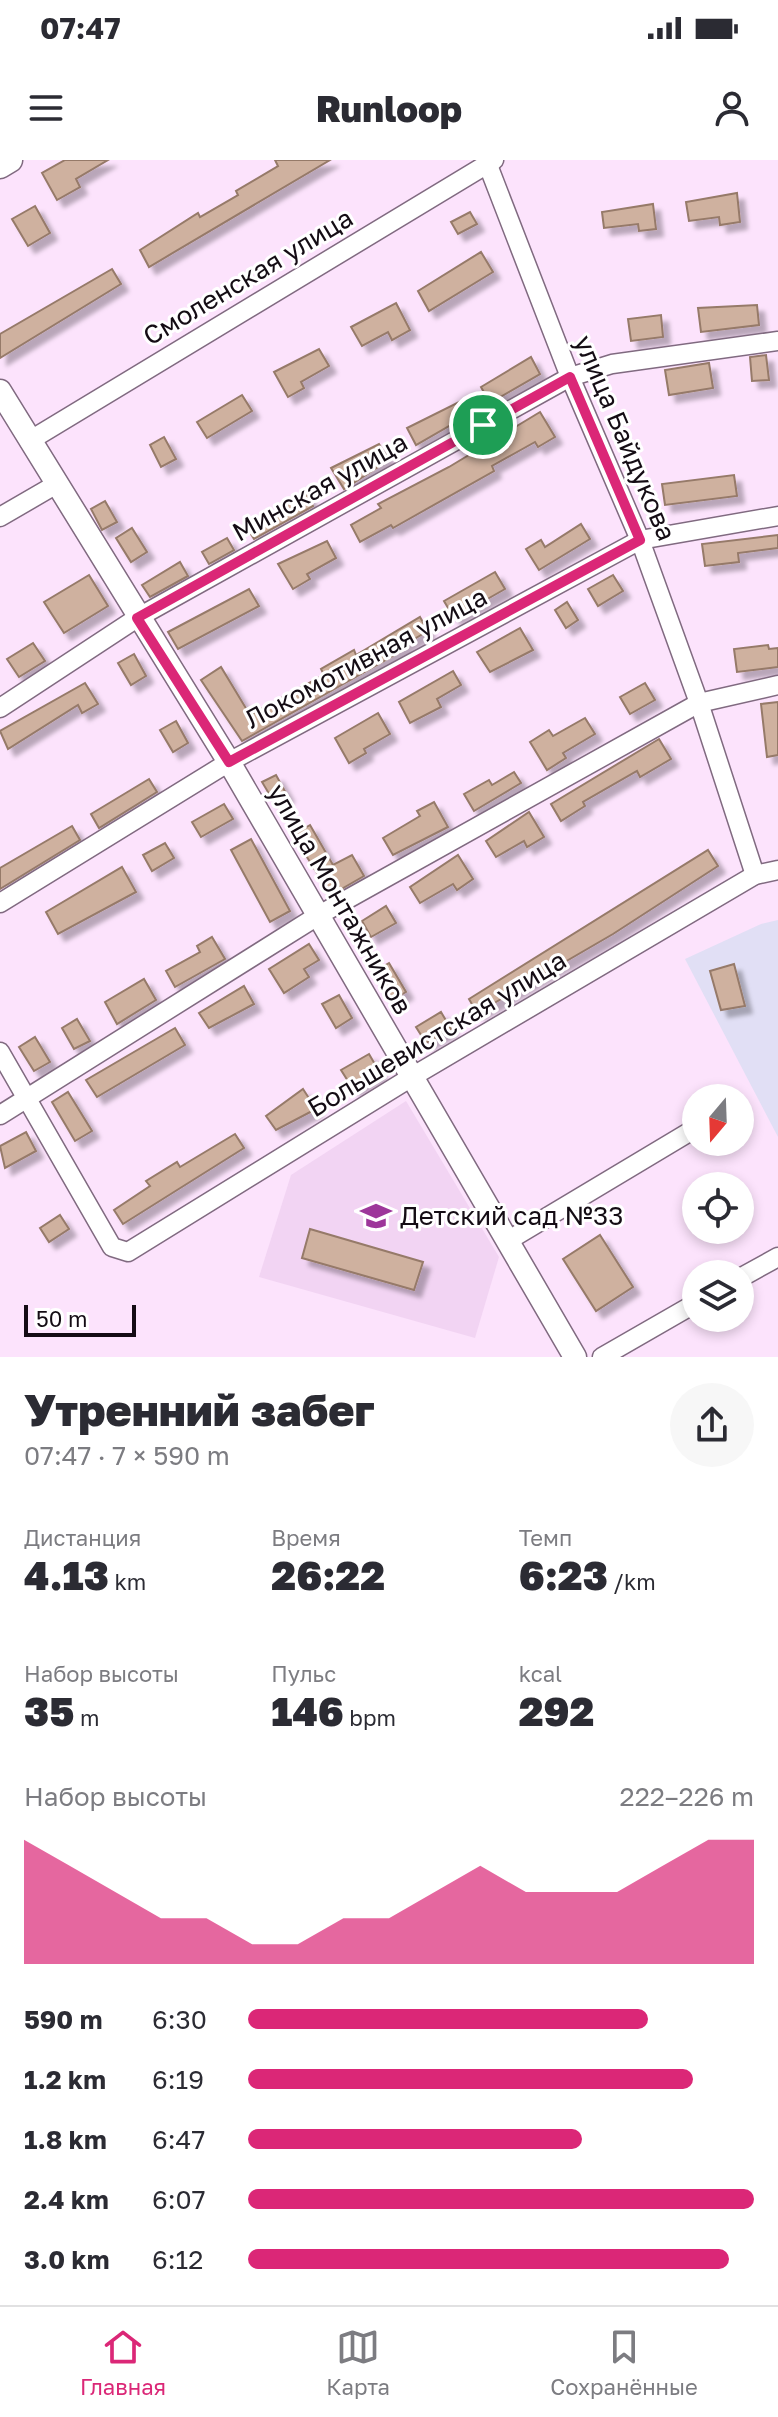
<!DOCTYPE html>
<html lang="ru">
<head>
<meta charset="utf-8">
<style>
	:root { --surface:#fff; --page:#f7f7f7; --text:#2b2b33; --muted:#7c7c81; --line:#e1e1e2; --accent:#db2777 }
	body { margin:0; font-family:"Golos Text",sans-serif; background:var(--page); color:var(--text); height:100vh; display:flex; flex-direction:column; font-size:30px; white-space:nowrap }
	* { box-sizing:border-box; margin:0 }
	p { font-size:26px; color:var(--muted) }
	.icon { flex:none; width:44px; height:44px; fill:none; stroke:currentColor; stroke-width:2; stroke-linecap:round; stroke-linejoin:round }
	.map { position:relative; height:1197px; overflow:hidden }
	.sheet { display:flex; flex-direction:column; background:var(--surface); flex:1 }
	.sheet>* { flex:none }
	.needle { width:52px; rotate:199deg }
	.controls { position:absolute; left:682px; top:924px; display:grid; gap:16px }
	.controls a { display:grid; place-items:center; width:72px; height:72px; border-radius:50%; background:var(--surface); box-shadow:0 4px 12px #0003; font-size:40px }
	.scale { position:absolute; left:24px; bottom:20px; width:112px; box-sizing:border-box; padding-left:8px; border:4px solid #140c14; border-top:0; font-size:22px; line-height:28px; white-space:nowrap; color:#140c14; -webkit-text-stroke:6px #fff; paint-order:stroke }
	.pin { position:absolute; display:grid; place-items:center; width:68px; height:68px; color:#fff; margin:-34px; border:4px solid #fff; border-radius:50%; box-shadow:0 2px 8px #0007 }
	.round { display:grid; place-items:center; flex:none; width:84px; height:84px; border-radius:42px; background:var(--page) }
	.overview { display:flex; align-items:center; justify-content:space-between; height:136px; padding:0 24px }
	h1 { font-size:44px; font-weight:800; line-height:60px }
	.figures { display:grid; grid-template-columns:repeat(3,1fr); gap:12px; height:136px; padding:8px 24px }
	.figures div { display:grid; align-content:center }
	.figures b { font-size:40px; font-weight:800 }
	.figures small { font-size:22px; font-weight:400 }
	.figures p { font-size:22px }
	.chart { height:224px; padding:16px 24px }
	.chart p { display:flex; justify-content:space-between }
	.chart svg { width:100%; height:144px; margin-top:8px; fill:var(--accent); opacity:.7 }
	ul { padding:0 24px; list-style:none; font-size:26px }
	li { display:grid; grid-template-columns:128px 96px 1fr; align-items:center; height:60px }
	li i { height:20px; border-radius:10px; background:var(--accent) }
	.status { display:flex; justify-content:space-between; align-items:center; height:56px; padding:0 40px; background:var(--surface); direction:ltr }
	.status svg { height:22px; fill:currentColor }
	header { display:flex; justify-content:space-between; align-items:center; height:104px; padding:0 24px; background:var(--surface); font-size:36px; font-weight:800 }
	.menu { display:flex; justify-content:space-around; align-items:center; height:112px; border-top:2px solid var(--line); background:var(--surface); font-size:22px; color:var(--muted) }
	.menu a { display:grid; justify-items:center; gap:4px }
	.menu .on { color:var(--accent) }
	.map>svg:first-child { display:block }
	.built { fill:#f2d4f3 }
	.industrial { fill:#e1dff5 }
	.building { fill:#cfb19f; stroke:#967a69; stroke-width:2; filter:url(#shadow) }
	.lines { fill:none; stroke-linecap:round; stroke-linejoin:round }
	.minor-casing { stroke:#806a80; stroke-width:21 }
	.tertiary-casing { stroke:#806a80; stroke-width:25 }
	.secondary-casing { stroke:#806a80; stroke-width:27 }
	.minor { stroke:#fff; stroke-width:18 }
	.tertiary { stroke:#fff; stroke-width:22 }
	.secondary { stroke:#fff; stroke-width:24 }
	.route-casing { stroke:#fff; stroke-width:16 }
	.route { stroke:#db2777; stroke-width:10 }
	.labels { text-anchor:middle; stroke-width:6; stroke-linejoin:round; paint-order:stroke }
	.street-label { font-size:26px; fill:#140c14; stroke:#fff }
	.poi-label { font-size:26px; fill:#140c14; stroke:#fff; text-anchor:start }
</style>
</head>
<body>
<div class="status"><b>07:47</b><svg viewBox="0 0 49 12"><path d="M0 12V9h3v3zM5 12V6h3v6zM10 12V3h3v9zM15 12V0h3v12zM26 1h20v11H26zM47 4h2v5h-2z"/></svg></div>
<header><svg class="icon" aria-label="menu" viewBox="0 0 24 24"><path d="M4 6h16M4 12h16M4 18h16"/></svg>Runloop<svg class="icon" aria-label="person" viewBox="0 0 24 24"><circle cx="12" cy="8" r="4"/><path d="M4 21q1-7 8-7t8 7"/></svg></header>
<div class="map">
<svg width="778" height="1197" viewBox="0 0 778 1197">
	<defs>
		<filter id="shadow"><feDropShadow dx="7" dy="7" stdDeviation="2" flood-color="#0004"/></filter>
	</defs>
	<rect width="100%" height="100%" fill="#fce3fc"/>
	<path class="built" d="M406 941 499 1097 475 1178 259 1117 291 1015Z"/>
	<path class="industrial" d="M778 760V977L685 799 761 764Z"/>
	<g class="building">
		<path d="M65 0H108L76 19 80 27 57 40 42 13Z"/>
		<path d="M275 0H330L149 107 140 90 198 53 200 57 238 35 236 31 278 6Z"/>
		<path d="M737 33 740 62 720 65 719 57 689 61 686 42Z"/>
		<path d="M653 44 656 69 639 71 638 64 604 68 602 52Z"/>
		<path d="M35 46 50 73 28 86 12 59Z"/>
		<path d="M470 52 477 64 458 74 451 62Z"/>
		<path d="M481 92 493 112 429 151 418 131Z"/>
		<path d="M112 109 121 124 0 198V174Z"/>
		<path d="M396 143 410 170 392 180 388 172 362 186 351 167Z"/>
		<path d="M757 145 759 165 701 172 698 148Z"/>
		<path d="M661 155 663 177 631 181 628 159Z"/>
		<path d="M319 189 329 206 301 222 304 228 288 237 274 212Z"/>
		<path d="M766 195 769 220 752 221 750 197Z"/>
		<path d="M531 197 540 214 490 243 481 227Z"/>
		<path d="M709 203 713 228 669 235 665 210Z"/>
		<path d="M242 235 252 251 207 278 197 262Z"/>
		<path d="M461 241 468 255 416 285 407 268Z"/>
		<path d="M540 252 555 277 538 287 535 282 492 306 494 311 393 368 391 365 360 382 351 365 381 348 378 344 449 307Z"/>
		<path d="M164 277 176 299 161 307 150 285Z"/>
		<path d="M379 284 389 300 344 329 331 308Z"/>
		<path d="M734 315 737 336 665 345 662 324Z"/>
		<path d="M305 331 313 346 254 379 249 371 283 351 280 345Z"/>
		<path d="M105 341 117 362 102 370 91 349Z"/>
		<path d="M581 364 590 379 539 410 526 389 541 380 545 387Z"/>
		<path d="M132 368 147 392 131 402 116 378Z"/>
		<path d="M778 375V388L738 393 739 402 705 406 702 384Z"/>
		<path d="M227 378 234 390 209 404 202 392Z"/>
		<path d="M327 381 336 398 307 414 310 419 293 429 278 404Z"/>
		<path d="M180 402 188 416 150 437 142 425Z"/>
		<path d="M495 412 505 429 454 458 444 441Z"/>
		<path d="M89 415 108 446 64 473 44 442Z"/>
		<path d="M613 415 623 431 598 446 588 429Z"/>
		<path d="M249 429 259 446 178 489 168 472Z"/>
		<path d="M567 442 578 460 566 468 555 450Z"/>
		<path d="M420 457 428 471 404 485 407 488 242 581 201 520 221 507 250 555 324 515 321 509 354 490 356 495Z"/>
		<path d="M520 468 533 490 490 512 477 492Z"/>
		<path d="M33 483 45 501 19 517 7 499Z"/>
		<path d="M768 485 769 489 778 488V507L737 512 734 489Z"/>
		<path d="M134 494 146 516 131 525 118 503Z"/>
		<path d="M453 511 461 525 437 539 441 547 410 563 399 542Z"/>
		<path d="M85 523 98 544 82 553 78 545 8 589 0 571Z"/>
		<path d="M645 523 655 540 630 554 620 537Z"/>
		<path d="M778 542V595L767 597 761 544Z"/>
		<path d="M378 553 390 574 364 589 366 593 349 603 335 578Z"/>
		<path d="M585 558 595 574 563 593 566 598 547 610 530 582 549 570 553 576Z"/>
		<path d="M176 561 188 583 173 592 160 570Z"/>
		<path d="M659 579 671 599 640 617 637 611 583 642 585 646 561 661 551 644Z"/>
		<path d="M514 612 521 623 474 651 464 634 489 620 492 625Z"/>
		<path d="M276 615 287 635 274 642 262 622Z"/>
		<path d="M149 619 157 632 99 668 91 654Z"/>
		<path d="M434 642 448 667 393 695 383 678 420 656 417 651Z"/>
		<path d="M224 644 233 659 201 677 192 662Z"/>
		<path d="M529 652 544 677 527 687 524 681 496 697 486 681Z"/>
		<path d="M310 665 333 705 352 695 364 716 331 735 293 675Z"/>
		<path d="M72 666 80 680 0 729V708Z"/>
		<path d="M251 679 290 751 270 762 231 690Z"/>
		<path d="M165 683 174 698 152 711 143 695Z"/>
		<path d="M708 690 718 706 613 774 477 853 469 839Z"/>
		<path d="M458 695 473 719 457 730 453 724 420 743 410 727Z"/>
		<path d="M122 707 136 732 58 774 46 752Z"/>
		<path d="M386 746 396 763 371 777 362 761Z"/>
		<path d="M212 777 225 799 175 827 166 811 200 792 197 786Z"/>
		<path d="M309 784 319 800 304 809 309 817 284 833 269 809Z"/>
		<path d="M389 803 406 832 392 840 375 811Z"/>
		<path d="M734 804 745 846 721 850 710 811Z"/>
		<path d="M144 819 156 840 117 864 105 842Z"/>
		<path d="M244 826 254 844 209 868 199 853Z"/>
		<path d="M339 835 352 858 336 868 322 844Z"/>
		<path d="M441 852 451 869 426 883 416 867Z"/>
		<path d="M77 859 90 881 74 889 62 868Z"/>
		<path d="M175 868 185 885 97 937 86 920Z"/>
		<path d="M35 877 50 902 34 911 19 887Z"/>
		<path d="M369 894 380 913 353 929 341 910Z"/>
		<path d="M303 929 316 949 276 970 266 956Z"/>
		<path d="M68 932 92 971 75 981 52 942Z"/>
		<path d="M26 972 36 991 5 1008 0 986Z"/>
		<path d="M235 974 244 988 123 1064 114 1050 150 1026 146 1021 177 1002 180 1007Z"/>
		<path d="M60 1055 69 1069 49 1082 40 1068Z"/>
		<path d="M310 1069 423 1102 414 1130 302 1098Z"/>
		<path d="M600 1075 633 1127 596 1151 563 1099Z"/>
	</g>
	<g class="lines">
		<defs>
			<g id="minor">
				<path d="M486 0 570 217 640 380 699 543 755 715"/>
				<path d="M29 281 494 0"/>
				<path d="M0 357 55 325"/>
				<path d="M0 548 137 458 570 217 612 204 778 181"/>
				<path d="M0 743 229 602 640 380 778 356"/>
				<path d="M0 892 112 1087 128 1092 410 918 755 715 778 710"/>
				<path d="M0 955 319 755 699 543 778 525"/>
				<path d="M509 1080 696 968"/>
				<path d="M740 1118 778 1097"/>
				<path d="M602 1197 696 1143"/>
			</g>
			<path id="tertiary" d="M0 231 229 602 575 1197"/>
			<path id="secondary" d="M0 6 10 0"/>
		</defs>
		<use href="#minor" class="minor-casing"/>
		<use href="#tertiary" class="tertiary-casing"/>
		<use href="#secondary" class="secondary-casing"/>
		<use href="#minor" class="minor"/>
		<use href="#tertiary" class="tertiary"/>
		<use href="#secondary" class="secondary"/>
	</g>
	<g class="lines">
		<defs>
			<path id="route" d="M570 217 640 380 229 602 137 458Z"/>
		</defs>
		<use href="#route" class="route-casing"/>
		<use href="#route" class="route"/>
	</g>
	<defs>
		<symbol id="school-bare" viewBox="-9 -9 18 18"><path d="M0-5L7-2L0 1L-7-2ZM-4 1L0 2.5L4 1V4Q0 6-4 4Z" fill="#9d369a" stroke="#fff" stroke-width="2.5" paint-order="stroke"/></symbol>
	</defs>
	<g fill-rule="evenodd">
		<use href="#school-bare" x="354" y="1034" width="44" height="44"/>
	</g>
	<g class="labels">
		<g class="street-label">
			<text transform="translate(248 117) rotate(-31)" y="9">Смоленская улица</text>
			<text transform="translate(625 278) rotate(67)" y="9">улица Байдукова</text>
			<text transform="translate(320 327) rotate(-29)" y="9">Минская улица</text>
			<text transform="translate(366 498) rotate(-28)" y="9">Локомотивная улица</text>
			<text transform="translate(340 739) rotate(60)" y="9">улица Монтажников</text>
			<text transform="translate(437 874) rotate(-31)" y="9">Большевистская улица</text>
		</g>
		<g class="poi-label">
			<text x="400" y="1065">Детский сад №33</text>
		</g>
	</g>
</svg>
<div class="controls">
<a><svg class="needle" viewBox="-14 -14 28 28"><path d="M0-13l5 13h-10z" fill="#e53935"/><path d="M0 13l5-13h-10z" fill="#7c7c81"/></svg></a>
<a><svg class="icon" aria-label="locate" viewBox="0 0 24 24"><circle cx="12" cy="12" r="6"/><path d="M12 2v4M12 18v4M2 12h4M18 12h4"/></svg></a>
<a><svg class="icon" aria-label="layers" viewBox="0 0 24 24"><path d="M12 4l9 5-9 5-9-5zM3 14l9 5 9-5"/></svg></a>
</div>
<div class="scale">50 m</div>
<div class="pin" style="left:483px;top:265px;background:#1e9e55"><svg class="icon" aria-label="arrive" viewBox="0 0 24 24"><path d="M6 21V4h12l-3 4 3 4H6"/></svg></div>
</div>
<section class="sheet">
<div class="overview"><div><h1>Утренний забег</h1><p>07:47 · 7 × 590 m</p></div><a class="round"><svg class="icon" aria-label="share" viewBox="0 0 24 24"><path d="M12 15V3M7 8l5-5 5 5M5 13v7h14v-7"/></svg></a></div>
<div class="figures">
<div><p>Дистанция</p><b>4.13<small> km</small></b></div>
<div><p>Время</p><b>26:22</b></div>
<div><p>Темп</p><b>6:23<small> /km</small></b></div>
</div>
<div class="figures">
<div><p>Набор высоты</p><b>35<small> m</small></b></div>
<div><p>Пульс</p><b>146<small> bpm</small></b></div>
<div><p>kcal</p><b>292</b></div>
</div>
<div class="chart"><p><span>Набор высоты</span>222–226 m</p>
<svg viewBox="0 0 160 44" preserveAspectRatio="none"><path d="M0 44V6L10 14L20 22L30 30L40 30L50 38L60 38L70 30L80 30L90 22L100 14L110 22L120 22L130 22L140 14L150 6L160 6V44z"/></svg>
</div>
<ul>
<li><b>590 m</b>6:30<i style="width:79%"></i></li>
<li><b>1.2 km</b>6:19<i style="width:88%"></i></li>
<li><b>1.8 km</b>6:47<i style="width:66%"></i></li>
<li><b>2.4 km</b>6:07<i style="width:100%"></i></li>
<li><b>3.0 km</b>6:12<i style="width:95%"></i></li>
</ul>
</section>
<nav class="menu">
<a class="on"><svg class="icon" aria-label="home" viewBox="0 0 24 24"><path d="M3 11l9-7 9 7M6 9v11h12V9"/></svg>Главная</a>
<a><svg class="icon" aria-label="map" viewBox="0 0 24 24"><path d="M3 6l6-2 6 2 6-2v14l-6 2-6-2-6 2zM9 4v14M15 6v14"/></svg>Карта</a>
<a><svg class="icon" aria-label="saved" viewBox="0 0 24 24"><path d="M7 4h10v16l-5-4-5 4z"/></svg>Сохранённые</a>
</nav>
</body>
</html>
